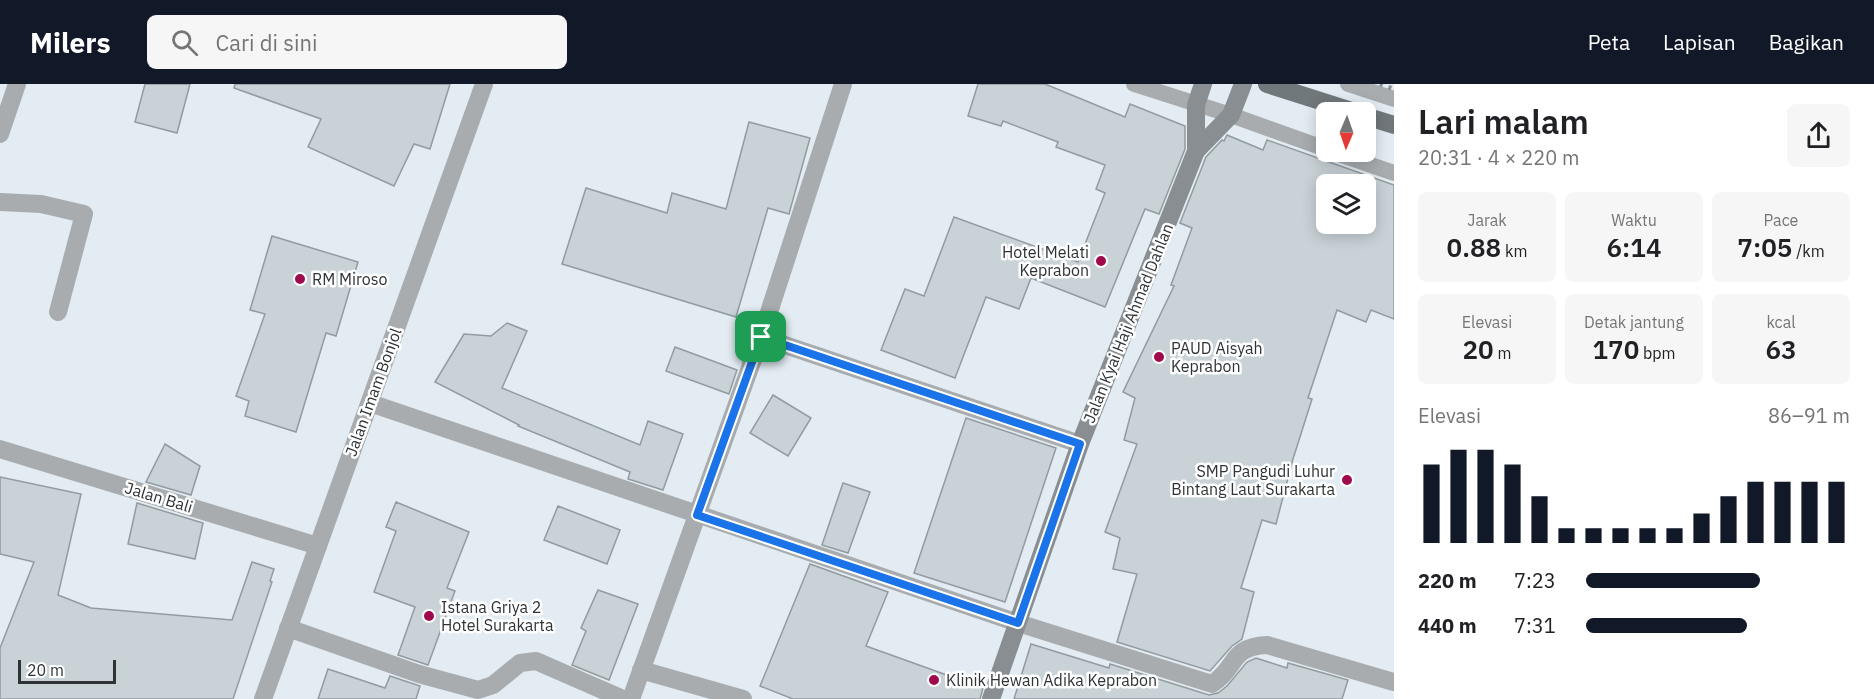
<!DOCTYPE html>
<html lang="id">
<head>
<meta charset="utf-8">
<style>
	:root { --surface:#fff; --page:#f6f6f6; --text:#202124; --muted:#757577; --accent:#111827 }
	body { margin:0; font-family:"IBM Plex Sans",sans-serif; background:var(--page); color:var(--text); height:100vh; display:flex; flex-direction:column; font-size:22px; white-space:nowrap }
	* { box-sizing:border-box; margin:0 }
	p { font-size:20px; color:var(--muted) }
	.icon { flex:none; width:33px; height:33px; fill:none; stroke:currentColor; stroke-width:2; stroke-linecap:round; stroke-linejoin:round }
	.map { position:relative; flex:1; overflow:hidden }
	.sheet { display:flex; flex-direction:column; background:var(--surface); width:480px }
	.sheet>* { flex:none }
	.needle { width:39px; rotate:182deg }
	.tools { position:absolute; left:1316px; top:18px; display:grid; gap:12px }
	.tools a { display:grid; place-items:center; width:60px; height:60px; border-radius:9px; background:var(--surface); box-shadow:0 3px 15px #0003; font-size:30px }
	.scale { position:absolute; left:18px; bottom:15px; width:98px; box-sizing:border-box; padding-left:6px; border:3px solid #2f3335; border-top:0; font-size:16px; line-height:21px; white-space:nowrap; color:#2f3335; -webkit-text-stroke:4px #fff; paint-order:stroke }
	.pin { position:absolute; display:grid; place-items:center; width:51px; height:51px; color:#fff; margin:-26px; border-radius:12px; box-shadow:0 3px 9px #0006 }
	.round { display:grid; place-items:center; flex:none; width:63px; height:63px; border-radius:9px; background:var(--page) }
	.overview { display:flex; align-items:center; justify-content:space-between; height:102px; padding:0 24px }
	h1 { font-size:33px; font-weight:600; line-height:45px }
	.figures { display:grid; grid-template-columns:repeat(3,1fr); gap:9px; height:102px; padding:6px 24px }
	.figures div { display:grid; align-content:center; border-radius:9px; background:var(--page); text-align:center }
	.figures b { font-size:26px; font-weight:600 }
	.figures small { font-size:16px; font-weight:400 }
	.figures p { font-size:16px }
	.chart { height:168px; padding:12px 24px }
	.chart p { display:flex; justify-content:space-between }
	.chart svg { width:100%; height:108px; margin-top:6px; stroke:var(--accent); stroke-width:6 }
	ul { padding:0 24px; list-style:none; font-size:20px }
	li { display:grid; grid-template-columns:96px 72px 1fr; align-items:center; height:45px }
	li i { height:15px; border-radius:8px; background:var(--accent) }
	header { display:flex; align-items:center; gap:36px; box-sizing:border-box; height:84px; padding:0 30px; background:var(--accent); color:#fff }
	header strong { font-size:28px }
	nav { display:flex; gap:33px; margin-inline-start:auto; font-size:21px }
	.search { width:420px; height:54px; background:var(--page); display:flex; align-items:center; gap:15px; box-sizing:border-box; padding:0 21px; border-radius:9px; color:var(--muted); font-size:22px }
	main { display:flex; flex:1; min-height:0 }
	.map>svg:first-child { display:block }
	.building { fill:#c8d2d7; stroke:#929ba0; stroke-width:1.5; fill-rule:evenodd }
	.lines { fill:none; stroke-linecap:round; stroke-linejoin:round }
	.lane { stroke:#a8acaf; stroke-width:16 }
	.street { stroke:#a8acaf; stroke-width:18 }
	.secondary { stroke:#888e91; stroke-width:18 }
	.primary { stroke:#71787c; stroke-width:18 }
	.rail { stroke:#8a9195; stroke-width:4.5; stroke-dasharray:3 6; stroke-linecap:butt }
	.route-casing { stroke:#fff; stroke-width:12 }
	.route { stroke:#1a73e8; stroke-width:8 }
	.poi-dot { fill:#a0094c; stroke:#fff; stroke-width:2 }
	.labels { text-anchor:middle; stroke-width:5; stroke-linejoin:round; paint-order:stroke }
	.poi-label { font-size:16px; fill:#2f3335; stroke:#fff; text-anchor:start }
	.street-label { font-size:16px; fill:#2f3335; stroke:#fff }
</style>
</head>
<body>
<header>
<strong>Milers</strong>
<div class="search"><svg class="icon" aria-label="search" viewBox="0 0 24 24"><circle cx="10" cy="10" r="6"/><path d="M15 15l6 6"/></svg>Cari di sini</div>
<nav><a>Peta</a><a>Lapisan</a><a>Bagikan</a></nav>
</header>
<main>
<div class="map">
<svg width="1394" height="615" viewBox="0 0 1394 615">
	<rect width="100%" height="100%" fill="#e2ecf2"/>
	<g class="building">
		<path d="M145 0H190L177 49 135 38Z"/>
		<path d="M235 0H450L430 65 414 60 394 102 308 63 321 35 234 4Z"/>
		<path d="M978 0H1045L1125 33 1130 20 1185 42V65L1159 130 1145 125 1105 223 1031 194 1019 225 986 213 955 294 881 266 905 205 924 212 954 133 1078 178 1105 109 1096 105 1105 81 1056 63 1058 58 1003 37 1001 42 968 32Z"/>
		<path d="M749 38 810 54 789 130 768 124 736 233 562 180 586 104 667 129 672 109 726 125Z"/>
		<path d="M1227 51 1263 66 1267 56 1394 101V235L1371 226 1366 238 1337 226 1308 314 1312 315 1293 375 1276 440 1262 436 1241 504 1254 508 1242 555 1232 562 1210 587 1117 558 1137 490 1113 485 1120 454 1105 448 1137 360 1124 356 1135 314 1123 308 1174 202 1171 201 1192 144 1180 139 1206 73 1222 56 1224 57ZM1326 100H1365V140H1326Z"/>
		<path d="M272 152 358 178 336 252 326 249 296 348 245 332 249 317 236 312 265 230 250 226Z"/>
		<path d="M507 239 527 247 502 304 640 361 648 337 683 350 663 406 628 395 630 388 518 342 519 341 435 298 464 250 491 252Z"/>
		<path d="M675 263 737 286 729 310 666 287Z"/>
		<path d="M773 311 811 334 788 372 750 349Z"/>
		<path d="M966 334 1056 364 1005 518 914 489Z"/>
		<path d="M165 360 200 382 191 411 146 398Z"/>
		<path d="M0 393 81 410 58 511 91 524 232 536 252 478 274 485 270 497 272 498 233 615H0V564L34 478 0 470Z"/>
		<path d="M843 399 870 408 848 469 822 461Z"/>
		<path d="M396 418 469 448 447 504 455 507 428 581 398 571 415 523 374 508 396 447 386 443Z"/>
		<path d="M137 419 203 439 195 475 128 460Z"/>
		<path d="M558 422 620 446 607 480 544 456Z"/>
		<path d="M810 480 888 508 866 562 983 604 980 615H793L760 602Z"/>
		<path d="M598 506 638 520 609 596 572 581 586 547 581 544Z"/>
		<path d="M1031 560 1109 584 1110 580 1209 611 1218 609 1227 602 1247 578 1256 574 1287 584 1288 579 1348 596 1342 615H1014Z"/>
		<path d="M328 585 385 604 390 592 420 602 416 615H318Z"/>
	</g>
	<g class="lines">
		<g class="lane">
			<path d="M1134 0 1231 31 1326 65"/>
			<path d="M1348 0 1394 15"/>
			<path d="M1333 68 1394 89"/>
		</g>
		<g class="street">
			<path d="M0 50 17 0"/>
			<path d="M0 118 41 120 84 130 58 228"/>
			<path d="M761 253 1080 360"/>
			<path d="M370 319 1018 539 1212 600C1238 583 1229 563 1267 561L1394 598"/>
			<path d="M0 365 318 462"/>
			<path d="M288 544 419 590 478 606 493 601 520 579 536 577 623 615"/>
			<path d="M641 586 743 615"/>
			<path d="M263 615 484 0"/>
			<path d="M631 615 761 253 843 0"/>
		</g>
		<g class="secondary">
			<path d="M1196 67 1231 31 1243 0"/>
			<path d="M991 615 1080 360 1196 67V21L1203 0"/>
		</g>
		<g class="primary">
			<path d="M1267 0 1355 28"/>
			<path d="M1365 32 1394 41"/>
		</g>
		<path class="rail" d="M1380 0 1394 5"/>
	</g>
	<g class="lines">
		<defs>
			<path id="route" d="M761 253 1080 360 1018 539 697 431Z"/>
		</defs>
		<use href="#route" class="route-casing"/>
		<use href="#route" class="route"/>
	</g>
	<g class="poi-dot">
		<circle cx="1101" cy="177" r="6"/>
		<circle cx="300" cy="195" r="6"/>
		<circle cx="1159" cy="273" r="6"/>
		<circle cx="1347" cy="396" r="6"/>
		<circle cx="429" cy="532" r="6"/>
		<circle cx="934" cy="596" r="6"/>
	</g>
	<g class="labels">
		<g class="poi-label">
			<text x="1089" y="174" text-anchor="end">Hotel Melati<tspan x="1089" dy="18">Keprabon</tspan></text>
			<text x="312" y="201">RM Miroso</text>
			<text x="1171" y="270">PAUD Aisyah<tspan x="1171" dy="18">Keprabon</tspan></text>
			<text x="1335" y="393" text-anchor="end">SMP Pangudi Luhur<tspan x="1335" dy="18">Bintang Laut Surakarta</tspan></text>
			<text x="441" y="529">Istana Griya 2<tspan x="441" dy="18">Hotel Surakarta</tspan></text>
			<text x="946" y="602">Klinik Hewan Adika Keprabon</text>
		</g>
		<g class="street-label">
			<text transform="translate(1128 239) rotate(-68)" y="6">Jalan Kyai Haji Ahmad Dahlan</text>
			<text transform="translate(373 308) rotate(-70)" y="6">Jalan Imam Bonjol</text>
			<text transform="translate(159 413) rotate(17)" y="6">Jalan Bali</text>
		</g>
	</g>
</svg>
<div class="tools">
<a><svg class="needle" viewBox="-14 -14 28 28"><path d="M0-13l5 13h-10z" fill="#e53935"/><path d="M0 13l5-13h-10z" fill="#757577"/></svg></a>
<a><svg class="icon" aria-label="layers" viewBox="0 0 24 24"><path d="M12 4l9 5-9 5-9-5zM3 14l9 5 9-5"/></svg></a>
</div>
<div class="scale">20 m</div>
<div class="pin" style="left:761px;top:253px;background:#1e9e55"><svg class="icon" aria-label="arrive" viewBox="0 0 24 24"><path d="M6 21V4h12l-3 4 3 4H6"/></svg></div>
</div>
<section class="sheet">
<div class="overview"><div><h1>Lari malam</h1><p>20:31 · 4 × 220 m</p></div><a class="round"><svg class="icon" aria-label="share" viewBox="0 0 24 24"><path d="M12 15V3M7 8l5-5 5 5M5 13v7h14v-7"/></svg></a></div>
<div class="figures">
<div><p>Jarak</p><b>0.88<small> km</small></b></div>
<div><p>Waktu</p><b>6:14</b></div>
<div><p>Pace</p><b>7:05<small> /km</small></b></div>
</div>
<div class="figures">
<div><p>Elevasi</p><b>20<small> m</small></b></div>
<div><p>Detak jantung</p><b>170<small> bpm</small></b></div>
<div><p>kcal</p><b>63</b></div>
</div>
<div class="chart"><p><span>Elevasi</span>86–91 m</p>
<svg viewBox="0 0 160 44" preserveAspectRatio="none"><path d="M5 44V12M15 44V6M25 44V6M35 44V12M45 44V25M55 44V38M65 44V38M75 44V38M85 44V38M95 44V38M105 44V32M115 44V25M125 44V19M135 44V19M145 44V19M155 44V19"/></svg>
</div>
<ul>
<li><b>220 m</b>7:23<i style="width:66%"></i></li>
<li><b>440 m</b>7:31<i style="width:61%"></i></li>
</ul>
</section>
</main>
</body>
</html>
